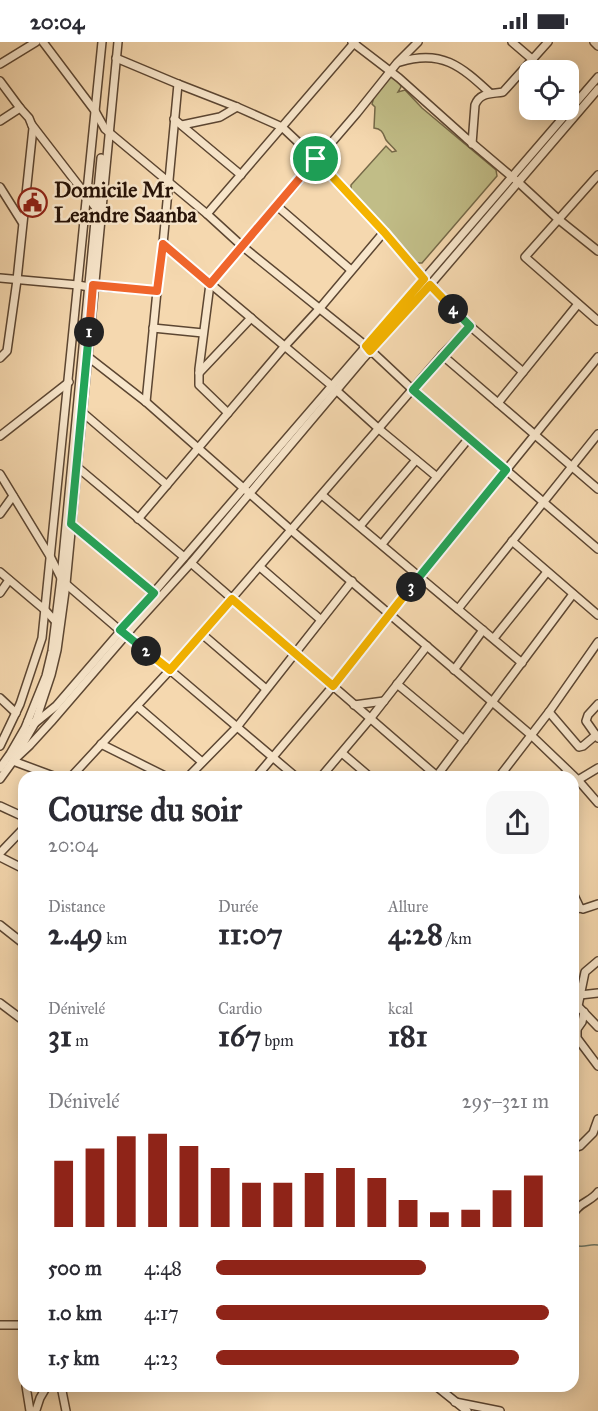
<!DOCTYPE html>
<html lang="fr">
<head>
<meta charset="utf-8">
<style>
	:root { --surface:#fff; --page:#f7f7f7; --text:#2b2b33; --muted:#7c7c81; --accent:#8f2418 }
	body { margin:0; font-family:"IM FELL Great Primer",serif; background:var(--page); color:var(--text); height:100vh; display:flex; flex-direction:column; font-size:22px; white-space:nowrap }
	* { box-sizing:border-box; margin:0 }
	p { font-size:20px; color:var(--muted) }
	.icon { flex:none; width:33px; height:33px; fill:none; stroke:currentColor; stroke-width:2; stroke-linecap:round; stroke-linejoin:round }
	.map { position:relative; flex:1; overflow:hidden }
	.panel { position:absolute; left:18px; top:729px; width:561px; height:621px; display:flex; flex-direction:column; background:var(--surface); border-radius:18px; box-shadow:0 3px 15px #0003 }
	.panel>* { flex:none }
	.tools { position:absolute; left:519px; top:18px; display:grid; gap:12px }
	.tools a { display:grid; place-items:center; width:60px; height:60px; border-radius:12px; background:var(--surface); box-shadow:0 3px 15px #0003; font-size:30px }
	.pin { position:absolute; display:grid; place-items:center; width:51px; height:51px; color:#fff; margin:-26px; border:3px solid #fff; border-radius:50%; box-shadow:0 2px 6px #0007 }
	.km { position:absolute; width:30px; height:30px; margin:-15px; border-radius:50%; background:#222; color:#fff; font-size:16px; line-height:30px; text-align:center }
	.round { display:grid; place-items:center; flex:none; width:63px; height:63px; border-radius:18px; background:var(--page) }
	.head { display:flex; align-items:center; justify-content:space-between; height:102px; padding:0 30px }
	h1 { font-size:33px; font-weight:700; line-height:45px }
	.metrics { display:grid; grid-template-columns:repeat(3,1fr); gap:9px; height:102px; padding:6px 30px }
	.metrics div { display:grid; align-content:center }
	.metrics b { font-size:30px; font-weight:700 }
	.metrics small { font-size:16px; font-weight:400 }
	.metrics p { font-size:16px }
	.chart { height:168px; padding:12px 30px }
	.chart p { display:flex; justify-content:space-between }
	.chart svg { width:100%; height:108px; margin-top:6px; stroke:var(--accent); stroke-width:6 }
	ul { padding:0 30px; list-style:none; font-size:20px }
	li { display:grid; grid-template-columns:96px 72px 1fr; align-items:center; height:45px }
	li i { height:15px; border-radius:8px; background:var(--accent) }
	.status { display:flex; justify-content:space-between; align-items:center; height:42px; padding:0 30px; background:var(--surface); direction:ltr }
	.status svg { height:16px; fill:currentColor }
	.map>svg:first-child { display:block }
	.green { fill:#c1bd87; stroke:#756948; stroke-width:1.5 }
	.lines { fill:none; stroke-linecap:round; stroke-linejoin:round }
	.stream { stroke:#6f7968; stroke-width:1.5 }
	.minor-casing { stroke:#5c4632; stroke-width:10 }
	.minor { stroke:#f8e6cb; stroke-width:7 }
	.split-1-casing { stroke:#fff; stroke-width:12 }
	.split-2-casing { stroke:#fff; stroke-width:12 }
	.split-3-casing { stroke:#fff; stroke-width:12 }
	.split-4-casing { stroke:#fff; stroke-width:12 }
	.split-5-casing { stroke:#fff; stroke-width:12 }
	.split-1 { stroke:#f0652b; stroke-width:8 }
	.split-2 { stroke:#22a559; stroke-width:8 }
	.split-3 { stroke:#f5b400; stroke-width:8 }
	.split-4 { stroke:#22a559; stroke-width:8 }
	.split-5 { stroke:#f5b400; stroke-width:8 }
	.labels { text-anchor:middle; stroke-width:5; stroke-linejoin:round; paint-order:stroke }
	.poi-label { font-size:22px; font-weight:bold; fill:#291509; stroke:#f8e6cb; text-anchor:start }
</style>
</head>
<body>
<div class="status"><b>20:04</b><svg viewBox="0 0 49 12"><path d="M0 12V9h3v3zM5 12V6h3v6zM10 12V3h3v9zM15 12V0h3v12zM26 1h20v11H26zM47 4h2v5h-2z"/></svg></div>
<div class="map">
<svg width="598" height="1369" viewBox="0 0 598 1369">
	<rect width="100%" height="100%" fill="#f5d8af"/>
	<filter id="stains"><feTurbulence type="fractalNoise" baseFrequency=".00333" numOctaves="4"/><feColorMatrix values="0 0 0 0 .2 0 0 0 0 .09 0 0 0 0 .02 0 0 0 .5 -.17"/></filter>
	<radialGradient id="worn" r=".72"><stop offset=".6" stop-color="#630" stop-opacity="0"/><stop offset="1" stop-color="#630" stop-opacity=".3"/></radialGradient>
	<path class="green" d="M389 35H393L400 41 401 45 398 50 405 48 422 66 496 128 497 134 422 221H417L351 149V143L386 104 392 110 396 109C393 105 389 102 386 98 383 92 383 87 374 86L375 65 372 62 375 51Z"/>
	<g class="lines">
		<path class="stream" d="M573 1203C586 1207 588 1201 598 1203"/>
		<defs>
			<g id="minor">
				<path d="M43 0 95 69 105 87 207 172 242 204 366 304 413 348 598 507"/>
				<path d="M352 0 399 36 466 96 518 140 558 177 598 209"/>
				<path d="M512 0 533 18"/>
				<path d="M594 0 598 4"/>
				<path d="M116 16 178 42 237 65 282 85 316 117 384 190 424 237"/>
				<path d="M400 20C441 7 461 24 490 51"/>
				<path d="M0 22 36 0"/>
				<path d="M0 39 20 66 29 76 33 86 17 238 7 309 0 316"/>
				<path d="M174 77 241 133"/>
				<path d="M0 79 20 66"/>
				<path d="M32 83 96 166"/>
				<path d="M182 83 220 75 237 65"/>
				<path d="M472 102 475 63C480 50 492 52 503 50L548 0"/>
				<path d="M598 133 525 215 598 279"/>
				<path d="M0 145 22 180"/>
				<path d="M277 164 351 228"/>
				<path d="M207 172 355 0"/>
				<path d="M163 202 332 344"/>
				<path d="M0 236 78 243 89 245 94 244 157 249"/>
				<path d="M430 243 470 284 523 330"/>
				<path d="M153 286 203 291"/>
				<path d="M442 313 598 447"/>
				<path d="M87 314 146 360 291 488 531 693 578 738 598 761"/>
				<path d="M199 331 251 276"/>
				<path d="M337 349 379 387 437 435"/>
				<path d="M146 360 157 249 163 202 178 42"/>
				<path d="M498 361 578 262"/>
				<path d="M82 370 167 443"/>
				<path d="M228 371 199 343V327L210 242 357 71 397 21 418 0"/>
				<path d="M0 394 69 340"/>
				<path d="M76 424 184 515"/>
				<path d="M0 432 51 516 61 536 66 542 116 585 170 628 296 735"/>
				<path d="M322 453 522 621"/>
				<path d="M0 472 13 454"/>
				<path d="M138 477 284 305 320 266 384 190"/>
				<path d="M71 482 154 551"/>
				<path d="M360 484 416 418"/>
				<path d="M512 499 598 573"/>
				<path d="M382 502 469 396"/>
				<path d="M191 521 438 735"/>
				<path d="M260 525 321 578"/>
				<path d="M0 530 45 568 56 580"/>
				<path d="M0 551 9 538"/>
				<path d="M458 567 598 392"/>
				<path d="M202 592 266 647"/>
				<path d="M494 596 547 530"/>
				<path d="M454 628 483 588"/>
				<path d="M397 642 464 698"/>
				<path d="M0 656 16 671"/>
				<path d="M354 663 384 659"/>
				<path d="M137 664 202 720"/>
				<path d="M549 670 579 705 583 704 596 693"/>
				<path d="M28 679 35 681 56 664 598 35"/>
				<path d="M598 696 586 679 588 673 598 662"/>
				<path d="M101 702 167 735"/>
				<path d="M0 704 20 662 42 596 102 0"/>
				<path d="M342 711 370 735"/>
				<path d="M0 726 10 712 25 686 46 634 52 609 61 536 101 116"/>
				<path d="M56 735 13 719 30 703 51 680 132 586 191 521 362 318 430 243 598 47"/>
				<path d="M71 735 170 628 442 313 470 284"/>
				<path d="M188 735 237 685 352 539"/>
				<path d="M256 735 333 644 420 534 598 315"/>
				<path d="M321 735 370 677 427 604"/>
				<path d="M436 735 573 552"/>
				<path d="M499 735 549 670 598 600"/>
				<path d="M561 735 568 729"/>
				<path d="M0 737 13 719 35 681 51 633 57 608 66 542 118 0"/>
				<path d="M578 738 598 726"/>
				<path d="M0 764 24 775"/>
				<path d="M0 811 24 786"/>
				<path d="M0 815 24 827"/>
				<path d="M573 851 580 866"/>
				<path d="M573 868 580 866 583 867 598 862"/>
				<path d="M0 883 24 902"/>
				<path d="M580 953 598 951"/>
				<path d="M573 959 598 985"/>
				<path d="M0 961 24 979"/>
				<path d="M573 969 578 964 585 930 598 919"/>
				<path d="M577 989V996L598 1024"/>
				<path d="M575 990 582 980 584 970"/>
				<path d="M573 1101 577 1105 580 1104 593 1091 598 1077"/>
				<path d="M573 1173C577 1161 591 1160 598 1150"/>
				<path d="M0 1283H24"/>
				<path d="M26 1344 30 1369"/>
				<path d="M61 1344 66 1369"/>
				<path d="M436 1344 467 1369"/>
				<path d="M455 1360 500 1369"/>
				<path d="M33 1369 36 1368 40 1356 47 1344"/>
			</g>
		</defs>
		<use href="#minor" class="minor-casing"/>
		<use href="#minor" class="minor"/>
	</g>
	<g class="lines">
		<defs>
			<path id="split-1" d="M89 290 93 243 157 249 163 202 210 242 316 117"/>
			<path id="split-2" d="M89 290 71 482 154 551 120 588 146 609"/>
			<path id="split-3" d="M146 609 170 628 232 557 333 644 411 545"/>
			<path id="split-4" d="M411 545 506 428 413 348 470 284 453 267"/>
			<path id="split-5" d="M316 117 384 190 424 237 366 304 370 309 430 243 453 267"/>
		</defs>
		<use href="#split-1" class="split-1-casing"/>
		<use href="#split-2" class="split-2-casing"/>
		<use href="#split-3" class="split-3-casing"/>
		<use href="#split-4" class="split-4-casing"/>
		<use href="#split-5" class="split-5-casing"/>
		<use href="#split-1" class="split-1"/>
		<use href="#split-2" class="split-2"/>
		<use href="#split-3" class="split-3"/>
		<use href="#split-4" class="split-4"/>
		<use href="#split-5" class="split-5"/>
	</g>
	<defs>
		<symbol id="civic-ring" viewBox="-11 -11 22 22"><circle r="9.5" fill="#f8e6cb" stroke="#8f2418" stroke-width="1.5"/><path d="M-.6-6.5H3V-4.5H.6V-3L4-1V1h2V6H-6V1h2V-1L-.6-3ZM-1.2 2.5V6h2.4V2.5Z" fill="#8f2418"/></symbol>
	</defs>
	<g fill-rule="evenodd">
		<use href="#civic-ring" x="16" y="144" width="33" height="33"/>
	</g>
	<g class="labels">
		<g class="poi-label">
			<text x="54" y="155">Domicile Mr<tspan x="54" dy="25">Leandre Saanba</tspan></text>
		</g>
	</g>
	<rect width="100%" height="100%" filter="url(#stains)"/>
	<rect width="100%" height="100%" fill="url(#worn)"/>
</svg>
<div class="tools">
<a><svg class="icon" aria-label="locate" viewBox="0 0 24 24"><circle cx="12" cy="12" r="6"/><path d="M12 2v4M12 18v4M2 12h4M18 12h4"/></svg></a>
</div>
<div class="pin" style="left:316px;top:117px;background:#1e9e55"><svg class="icon" aria-label="arrive" viewBox="0 0 24 24"><path d="M6 21V4h12l-3 4 3 4H6"/></svg></div>
<b class="km" style="left:89px;top:290px">1</b>
<b class="km" style="left:146px;top:609px">2</b>
<b class="km" style="left:411px;top:545px">3</b>
<b class="km" style="left:453px;top:267px">4</b>
<section class="panel">
<div class="head"><div><h1>Course du soir</h1><p>20:04</p></div><a class="round"><svg class="icon" aria-label="share" viewBox="0 0 24 24"><path d="M12 15V3M7 8l5-5 5 5M5 13v7h14v-7"/></svg></a></div>
<div class="metrics">
<div><p>Distance</p><b>2.49<small> km</small></b></div>
<div><p>Durée</p><b>11:07</b></div>
<div><p>Allure</p><b>4:28<small> /km</small></b></div>
</div>
<div class="metrics">
<div><p>Dénivelé</p><b>31<small> m</small></b></div>
<div><p>Cardio</p><b>167<small> bpm</small></b></div>
<div><p>kcal</p><b>181</b></div>
</div>
<div class="chart"><p><span>Dénivelé</span>295–321 m</p>
<svg viewBox="0 0 160 44" preserveAspectRatio="none"><path d="M5 44V17M15 44V12M25 44V7M35 44V6M45 44V11M55 44V20M65 44V26M75 44V26M85 44V22M95 44V20M105 44V24M115 44V33M125 44V38M135 44V37M145 44V29M155 44V23"/></svg>
</div>
<ul>
<li><b>500 m</b>4:48<i style="width:63%"></i></li>
<li><b>1.0 km</b>4:17<i style="width:100%"></i></li>
<li><b>1.5 km</b>4:23<i style="width:91%"></i></li>
</ul>
</section>
</div>
</body>
</html>
